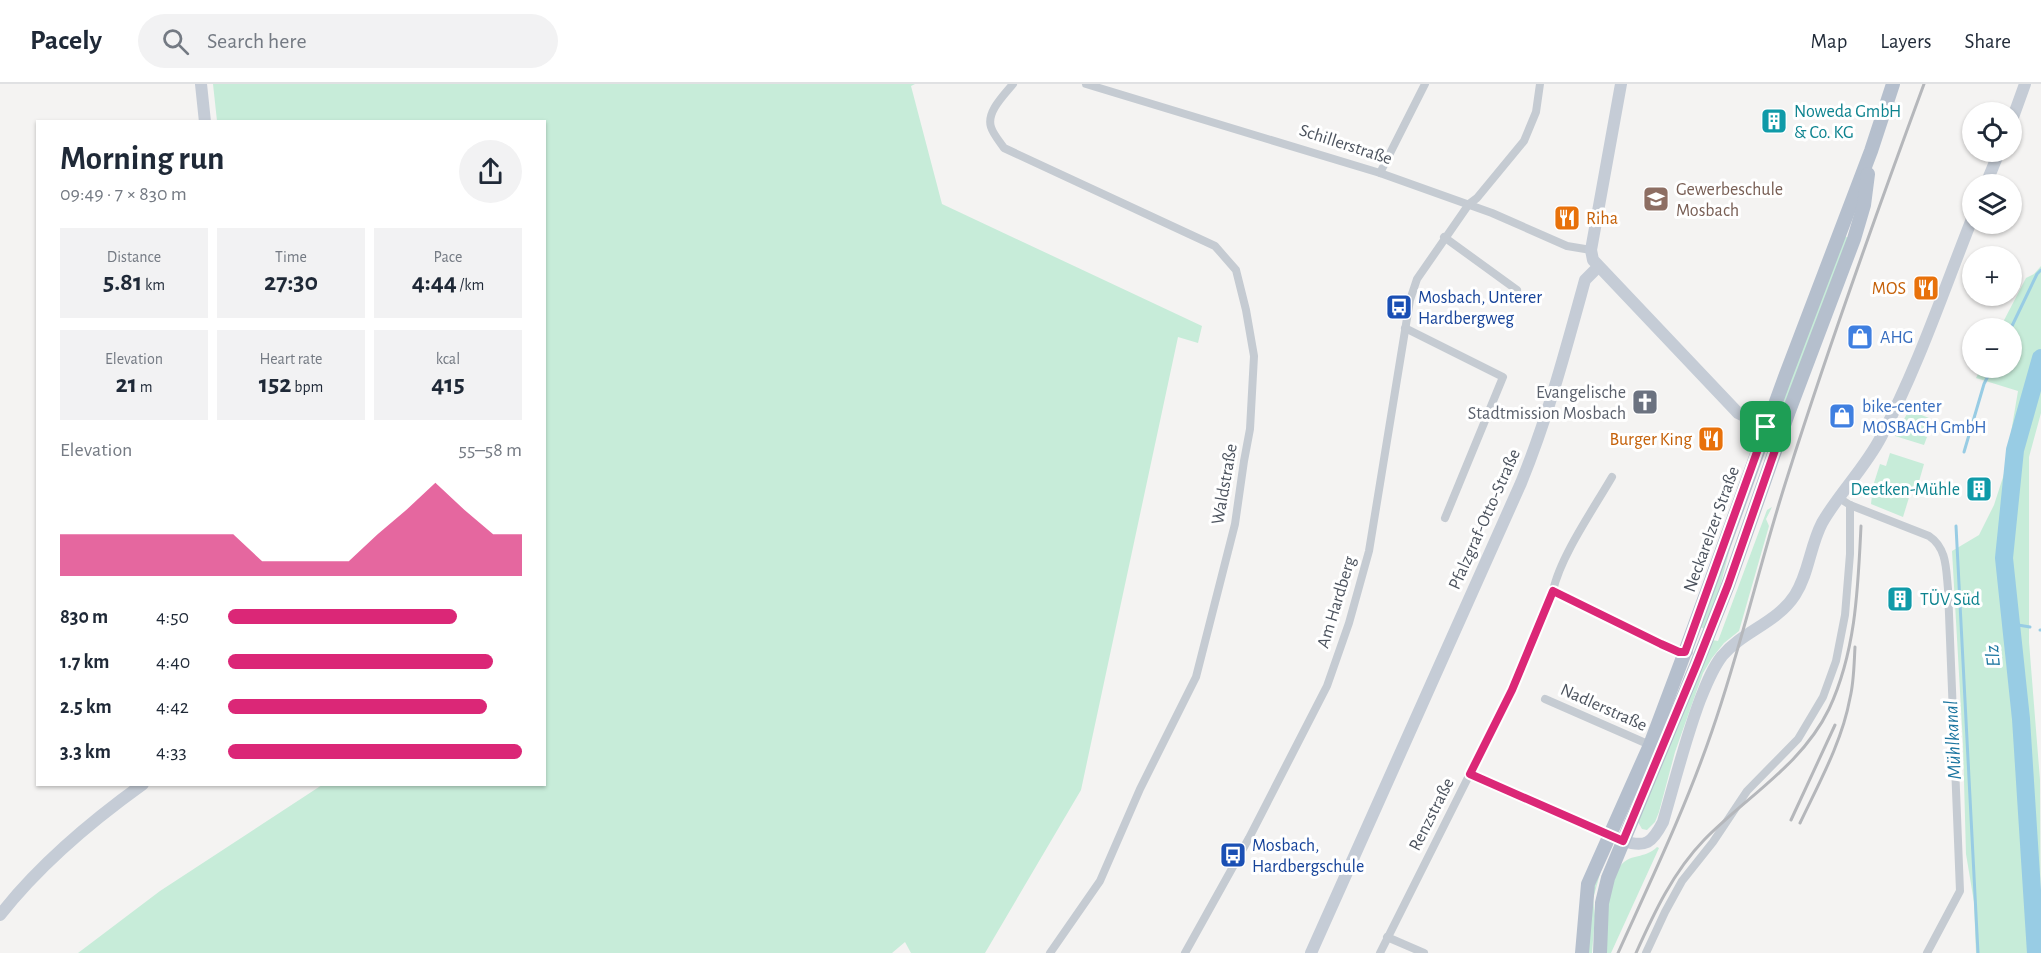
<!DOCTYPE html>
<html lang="en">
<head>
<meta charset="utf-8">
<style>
	:root { --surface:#fff; --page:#f2f2f3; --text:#1f2937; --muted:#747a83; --line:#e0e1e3; --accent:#db2777 }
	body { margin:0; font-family:"Alegreya Sans",sans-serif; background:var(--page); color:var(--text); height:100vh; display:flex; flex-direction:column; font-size:22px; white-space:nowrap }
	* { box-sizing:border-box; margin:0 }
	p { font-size:20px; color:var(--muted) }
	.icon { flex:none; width:33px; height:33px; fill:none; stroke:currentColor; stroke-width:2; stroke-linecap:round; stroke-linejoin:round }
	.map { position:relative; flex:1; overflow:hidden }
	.side { position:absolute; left:36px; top:36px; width:510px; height:666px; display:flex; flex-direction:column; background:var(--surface); border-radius:0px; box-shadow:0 2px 4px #0004 }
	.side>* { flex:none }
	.fabs { position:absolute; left:1962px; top:18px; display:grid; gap:12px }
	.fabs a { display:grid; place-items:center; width:60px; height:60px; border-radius:50%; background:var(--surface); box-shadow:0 2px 4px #0004; font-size:30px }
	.pin { position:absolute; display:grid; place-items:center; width:51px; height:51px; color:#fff; margin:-26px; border-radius:12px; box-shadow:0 3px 9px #0006 }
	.round { display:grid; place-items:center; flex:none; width:63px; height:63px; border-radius:32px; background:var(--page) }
	.summary { display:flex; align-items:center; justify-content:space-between; height:102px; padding:0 24px }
	h1 { font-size:33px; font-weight:600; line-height:45px }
	.stats { display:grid; grid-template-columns:repeat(3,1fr); gap:9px; height:102px; padding:6px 24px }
	.stats div { display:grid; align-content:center; border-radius:0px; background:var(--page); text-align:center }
	.stats b { font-size:26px; font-weight:600 }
	.stats small { font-size:16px; font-weight:400 }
	.stats p { font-size:16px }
	.chart { height:168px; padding:12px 24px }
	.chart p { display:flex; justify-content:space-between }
	.chart svg { width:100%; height:108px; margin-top:6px; fill:var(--accent); opacity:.7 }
	ul { padding:0 24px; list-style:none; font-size:20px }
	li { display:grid; grid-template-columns:96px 72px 1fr; align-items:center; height:45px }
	li i { height:15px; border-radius:8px; background:var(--accent) }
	header { display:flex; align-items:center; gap:36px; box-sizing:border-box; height:84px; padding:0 30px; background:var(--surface); border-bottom:2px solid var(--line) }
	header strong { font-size:28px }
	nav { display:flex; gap:33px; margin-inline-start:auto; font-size:21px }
	.search { width:420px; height:54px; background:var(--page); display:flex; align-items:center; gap:15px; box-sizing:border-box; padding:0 21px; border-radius:33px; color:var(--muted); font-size:22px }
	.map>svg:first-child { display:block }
	.green { fill:#c7ecd9 }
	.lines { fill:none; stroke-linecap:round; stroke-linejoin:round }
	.stream { stroke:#98cce4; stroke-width:3 }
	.river { stroke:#98cce4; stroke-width:18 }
	.street { stroke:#c5cbd2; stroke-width:8 }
	.secondary { stroke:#c5ccd6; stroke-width:12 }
	.primary { stroke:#b5bfcd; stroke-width:14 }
	.rail { stroke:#b5b7bb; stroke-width:3 }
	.route-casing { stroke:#fff; stroke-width:12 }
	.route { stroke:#db2777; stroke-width:8 }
	.labels { text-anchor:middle; stroke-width:6; stroke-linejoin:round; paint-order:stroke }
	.culture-label { font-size:18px; fill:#0d838f; stroke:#fff; text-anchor:start }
	.street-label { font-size:18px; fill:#4c535e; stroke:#fff }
	.education-label { font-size:18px; fill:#785e54; stroke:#fff; text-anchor:start }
	.food-label { font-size:18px; fill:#c56008; stroke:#fff; text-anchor:end }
	.transit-label { font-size:18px; fill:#164399; stroke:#fff; text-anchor:start }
	.shop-label { font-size:18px; fill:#366cbe; stroke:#fff; text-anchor:start }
	.worship-label { font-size:18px; fill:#5b616d; stroke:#fff; text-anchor:end }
	.water-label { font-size:20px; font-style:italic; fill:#1c76a0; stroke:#fff }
</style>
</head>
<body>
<header>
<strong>Pacely</strong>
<div class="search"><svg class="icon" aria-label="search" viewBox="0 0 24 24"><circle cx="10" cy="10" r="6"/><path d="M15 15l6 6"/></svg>Search here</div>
<nav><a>Map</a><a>Layers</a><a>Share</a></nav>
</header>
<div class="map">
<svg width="2041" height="869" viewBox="0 0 2041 869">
	<rect width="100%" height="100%" fill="#f4f3f2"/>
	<g class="green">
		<path d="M213 0H915L911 2 942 120 1202 242 1198 259 1178 253 1081 706 985 869H911L905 858 892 869H78L160 807 322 701 544 700V38L217 37Z"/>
		<path d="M1845 152 1848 154 1785 320 1780 318Z"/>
		<path d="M2041 182V329L2029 373V558L2040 696 2041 869H1976L1974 818 1966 770 1963 660 1952 467 1979 451 1994 421 2004 390 2018 307 1976 294 1981 284H2012V244H2000L2026 194 2034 190Z"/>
		<path d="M1909 326 1929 334 1924 352 1927 353 1924 361 1895 352Z"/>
		<path d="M1890 369 1924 380 1916 408 1911 407 1903 433 1871 420 1873 402 1880 380 1886 382Z"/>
		<path d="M1772 423 1766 435 1769 442 1739 547 1724 559 1712 574 1703 589 1675 668 1659 728 1655 738 1647 746 1642 745 1638 738 1712 556 1718 557 1767 426Z"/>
		<path d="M1730 464 1719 507 1705 545 1700 543Z"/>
		<path d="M1657 763 1659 764 1611 869H1604C1605 848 1606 791 1624 778 1634 770 1646 774 1657 763Z"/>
		<path d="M1601 786 1593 815 1595 832 1592 869H1586L1590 813Z"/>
	</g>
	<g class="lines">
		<g class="stream">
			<path d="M2011 244 2037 190 2041 186"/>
			<path d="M1964 368 1984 300 1992 284"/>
			<path d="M1956 442 1978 869"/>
			<path d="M2012 540 2030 543"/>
			<path d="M2040 546H2041"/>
		</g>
		<path class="river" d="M2036 869 2021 635 2004 474 2015 366 2041 274"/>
		<g class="street">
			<path d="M1013 0C1005 10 986 28 991 43 993 50 1000 58 1004 64L1215 162 1236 186 1246 226 1254 272 1250 345 1244 377 1235 440 1196 593 1140 705 1100 797 1050 869"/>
			<path d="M1086 0 1380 89 1492 129 1567 162 1591 166"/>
			<path d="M1380 89 1425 0"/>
			<path d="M1444 153 1517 206"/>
			<path d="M1405 244 1503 293 1445 434"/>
			<path d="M1839 414 1850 421 1929 452C1947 464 1946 485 1948 505L1960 807 1927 869"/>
			<path d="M1553 507C1560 473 1594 424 1612 393"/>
			<path d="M1545 615 1650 661"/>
			<path d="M1470 690 1612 751"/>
			<path d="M1387 853 1424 869"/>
			<path d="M1185 869 1249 754 1327 602 1349 539 1369 467 1410 216 1417 195 1469 120 1477 114 1524 57 1536 28 1540 0"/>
			<path d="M1380 869 1512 606 1553 507 1679 568H1689"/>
			<path d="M1646 869 1665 828 1682 797 1713 758 1747 707 1798 655 1823 613 1836 577 1845 531 1850 470V421"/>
		</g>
		<g class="secondary">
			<path d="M201 0 205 38"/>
			<path d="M1621 0 1591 166 1593 176 1738 329 1781 349"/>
			<path d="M2012 36 2025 0"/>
			<path d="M1986 100 1999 68"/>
			<path d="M1623 757C1646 764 1652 759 1663 738 1675 697 1685 656 1700 616 1706 601 1712 585 1722 572 1743 547 1777 539 1795 511 1809 489 1810 462 1822 439 1839 409 1865 384 1881 353 1918 283 1943 208 1972 135"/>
			<path d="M0 831C40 780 90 738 143 700"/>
			<path d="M1311 869 1521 399C1548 333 1566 265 1585 196L1598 183"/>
		</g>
		<g class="primary">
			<path d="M1582 869 1588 800 1650 661 1685 568 1785 293 1871 67 1893 0"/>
			<path d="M1600 869 1602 819 1608 794 1696 582 1728 501 1789 327 1854 155 1864 121 1868 90"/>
		</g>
		<g class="rail">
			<path d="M1791 736 1835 641"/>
			<path d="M1800 739C1819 699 1842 658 1850 614 1854 598 1854 580 1855 563"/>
			<path d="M1618 869C1651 796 1686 723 1712 647 1741 564 1760 478 1787 394 1829 261 1876 130 1924 0"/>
			<path d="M1636 869C1654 829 1673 788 1704 756 1746 713 1802 681 1829 625 1856 567 1858 504 1861 442"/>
		</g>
	</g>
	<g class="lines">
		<defs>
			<path id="route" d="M1766 343 1781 349 1728 501 1696 582 1623 757 1470 690 1512 606 1553 507 1661 560 1679 568H1685Z"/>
		</defs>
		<use href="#route" class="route-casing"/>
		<use href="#route" class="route"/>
	</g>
	<defs>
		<symbol id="building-square" viewBox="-11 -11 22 22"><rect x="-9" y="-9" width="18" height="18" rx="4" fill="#0f9aa8" stroke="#fff"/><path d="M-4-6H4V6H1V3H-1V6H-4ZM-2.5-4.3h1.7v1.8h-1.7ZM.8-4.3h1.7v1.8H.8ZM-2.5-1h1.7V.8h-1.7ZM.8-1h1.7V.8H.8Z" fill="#fff"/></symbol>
		<symbol id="school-square" viewBox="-11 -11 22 22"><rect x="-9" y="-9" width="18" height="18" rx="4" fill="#8d6e63" stroke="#fff"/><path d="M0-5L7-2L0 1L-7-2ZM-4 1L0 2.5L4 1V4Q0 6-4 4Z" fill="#fff"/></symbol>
		<symbol id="restaurant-square" viewBox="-11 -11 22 22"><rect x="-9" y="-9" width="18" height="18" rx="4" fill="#e8710a" stroke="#fff"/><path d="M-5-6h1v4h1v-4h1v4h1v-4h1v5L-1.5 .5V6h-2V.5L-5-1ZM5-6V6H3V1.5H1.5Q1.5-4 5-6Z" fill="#fff"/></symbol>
		<symbol id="bus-square" viewBox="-11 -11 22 22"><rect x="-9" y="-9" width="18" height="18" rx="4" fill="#1a4fb4" stroke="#fff"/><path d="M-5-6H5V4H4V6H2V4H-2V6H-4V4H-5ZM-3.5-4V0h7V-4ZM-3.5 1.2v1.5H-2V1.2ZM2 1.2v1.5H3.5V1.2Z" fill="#fff"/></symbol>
		<symbol id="shop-square" viewBox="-11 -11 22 22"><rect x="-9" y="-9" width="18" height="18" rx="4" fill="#3f7fe0" stroke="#fff"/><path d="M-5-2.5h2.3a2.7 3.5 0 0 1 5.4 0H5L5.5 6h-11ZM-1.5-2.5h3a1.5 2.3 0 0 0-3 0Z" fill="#fff"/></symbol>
		<symbol id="church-square" viewBox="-11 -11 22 22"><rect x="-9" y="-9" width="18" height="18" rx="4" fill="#6b7280" stroke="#fff"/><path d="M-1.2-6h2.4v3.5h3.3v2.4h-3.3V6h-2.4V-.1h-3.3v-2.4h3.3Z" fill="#fff"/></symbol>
	</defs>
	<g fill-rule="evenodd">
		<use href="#building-square" x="1759" y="22" width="30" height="30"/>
		<use href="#school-square" x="1641" y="100" width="30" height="30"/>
		<use href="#restaurant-square" x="1552" y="119" width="30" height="30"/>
		<use href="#restaurant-square" x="1911" y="189" width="30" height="30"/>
		<use href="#bus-square" x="1384" y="208" width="30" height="30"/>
		<use href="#shop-square" x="1845" y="238" width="30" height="30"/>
		<use href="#church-square" x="1630" y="303" width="30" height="30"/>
		<use href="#shop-square" x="1827" y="317" width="30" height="30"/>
		<use href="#restaurant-square" x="1696" y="340" width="30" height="30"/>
		<use href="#building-square" x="1964" y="390" width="30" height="30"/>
		<use href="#building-square" x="1885" y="500" width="30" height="30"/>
		<use href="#bus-square" x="1218" y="756" width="30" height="30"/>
	</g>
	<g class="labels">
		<g class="culture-label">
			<text x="1794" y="33">Noweda GmbH<tspan x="1794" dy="21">&amp; Co. KG</tspan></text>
			<text x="1960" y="411" text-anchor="end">Deetken-Mühle</text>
			<text x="1920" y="521">TÜV Süd</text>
		</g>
		<g class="street-label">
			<text transform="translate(1346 60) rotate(18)" y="6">Schillerstraße</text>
			<text transform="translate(1224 400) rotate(-80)" y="6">Waldstraße</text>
			<text transform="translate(1484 435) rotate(-66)" y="6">Pfalzgraf-Otto-Straße</text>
			<text transform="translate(1711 445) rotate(-70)" y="6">Neckarelzer Straße</text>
			<text transform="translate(1336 518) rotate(-73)" y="6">Am Hardberg</text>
			<text transform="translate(1604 623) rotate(24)" y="6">Nadlerstraße</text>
			<text transform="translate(1431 730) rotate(-63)" y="6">Renzstraße</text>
		</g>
		<g class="education-label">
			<text x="1676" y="111">Gewerbeschule<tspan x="1676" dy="21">Mosbach</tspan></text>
		</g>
		<g class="food-label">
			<text x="1586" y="140" text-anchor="start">Riha</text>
			<text x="1906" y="210">MOS</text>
			<text x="1692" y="361">Burger King</text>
		</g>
		<g class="transit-label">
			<text x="1418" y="219">Mosbach, Unterer<tspan x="1418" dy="21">Hardbergweg</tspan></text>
			<text x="1252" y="767">Mosbach,<tspan x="1252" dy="21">Hardbergschule</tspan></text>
		</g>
		<g class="shop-label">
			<text x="1880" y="259">AHG</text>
			<text x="1862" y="328">bike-center<tspan x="1862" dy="21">MOSBACH GmbH</tspan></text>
		</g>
		<g class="worship-label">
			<text x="1626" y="314">Evangelische<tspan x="1626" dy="21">Stadtmission Mosbach</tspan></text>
		</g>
		<g class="water-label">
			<text transform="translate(1992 572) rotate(-96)" y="7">Elz</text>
			<text transform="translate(1952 656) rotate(-93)" y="7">Mühlkanal</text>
		</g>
	</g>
</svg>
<div class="fabs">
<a><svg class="icon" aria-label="locate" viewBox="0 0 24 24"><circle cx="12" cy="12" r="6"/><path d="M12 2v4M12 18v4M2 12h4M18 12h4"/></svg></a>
<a><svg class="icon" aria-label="layers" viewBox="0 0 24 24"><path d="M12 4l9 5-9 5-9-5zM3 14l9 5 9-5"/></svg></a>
<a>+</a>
<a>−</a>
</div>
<div class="pin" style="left:1766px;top:343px;background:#1e9e55"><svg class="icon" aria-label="arrive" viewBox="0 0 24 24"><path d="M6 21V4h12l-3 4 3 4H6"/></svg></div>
<section class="side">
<div class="summary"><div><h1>Morning run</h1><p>09:49 · 7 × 830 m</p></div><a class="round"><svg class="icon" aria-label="share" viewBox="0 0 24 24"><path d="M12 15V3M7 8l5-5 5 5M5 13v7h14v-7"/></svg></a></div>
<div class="stats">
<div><p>Distance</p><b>5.81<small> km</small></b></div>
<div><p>Time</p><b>27:30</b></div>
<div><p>Pace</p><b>4:44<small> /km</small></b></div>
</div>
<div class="stats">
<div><p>Elevation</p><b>21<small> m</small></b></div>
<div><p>Heart rate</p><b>152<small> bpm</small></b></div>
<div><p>kcal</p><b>415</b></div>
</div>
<div class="chart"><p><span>Elevation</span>55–58 m</p>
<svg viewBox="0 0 160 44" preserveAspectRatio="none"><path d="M0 44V27L10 27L20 27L30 27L40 27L50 27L60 27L70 38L80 38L90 38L100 38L110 27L120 17L130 6L140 17L150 27L160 27V44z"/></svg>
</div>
<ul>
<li><b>830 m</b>4:50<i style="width:78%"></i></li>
<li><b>1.7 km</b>4:40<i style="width:90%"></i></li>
<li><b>2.5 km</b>4:42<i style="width:88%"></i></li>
<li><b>3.3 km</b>4:33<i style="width:100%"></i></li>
</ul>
</section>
</div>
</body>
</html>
